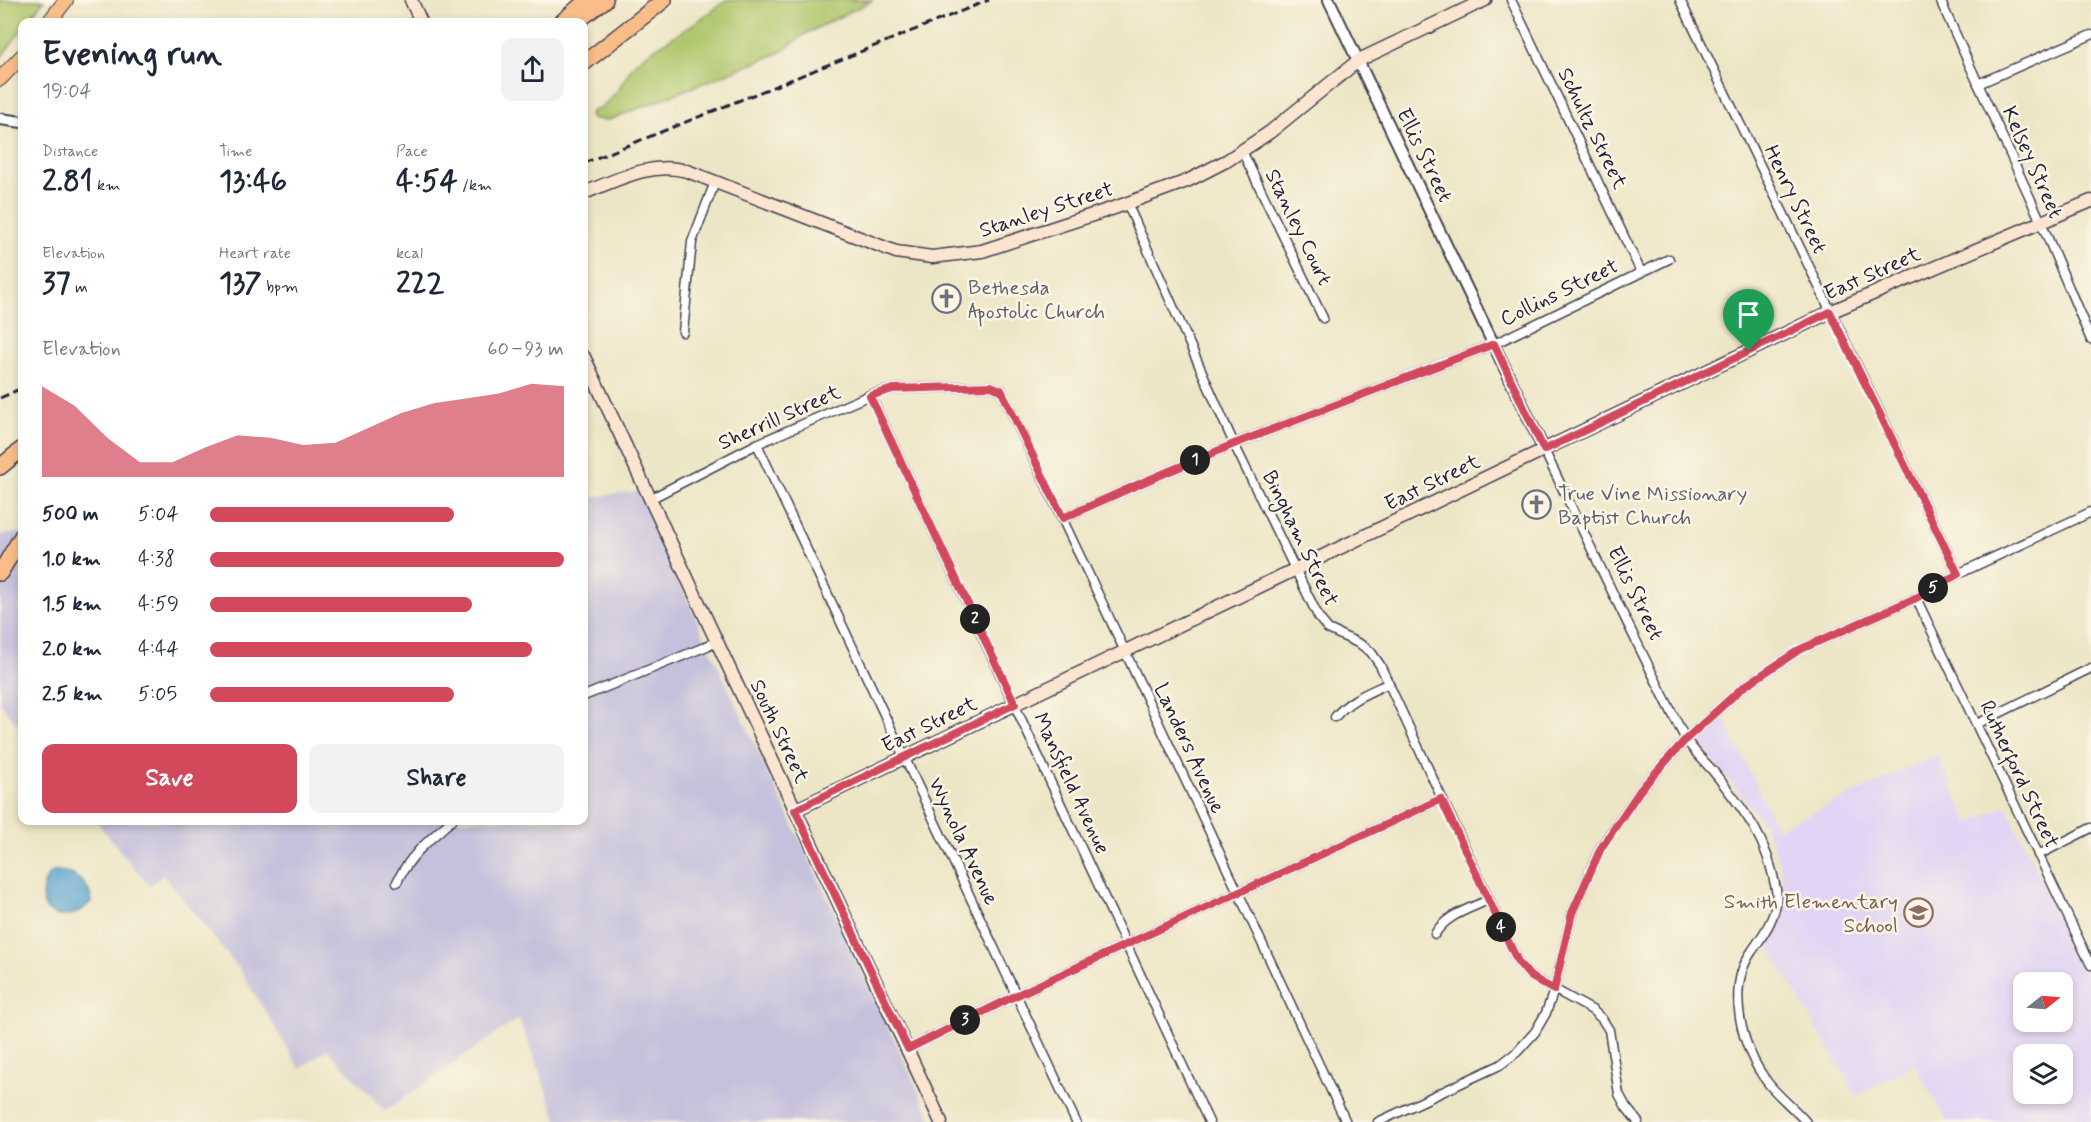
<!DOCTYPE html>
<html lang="en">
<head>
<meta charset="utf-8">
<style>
	:root { --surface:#fff; --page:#f2f2f3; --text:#1f2937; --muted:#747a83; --accent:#d1495b }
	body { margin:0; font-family:Mynerve,sans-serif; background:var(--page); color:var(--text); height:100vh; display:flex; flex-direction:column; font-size:22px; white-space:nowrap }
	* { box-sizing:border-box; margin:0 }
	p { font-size:20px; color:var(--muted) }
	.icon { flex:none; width:33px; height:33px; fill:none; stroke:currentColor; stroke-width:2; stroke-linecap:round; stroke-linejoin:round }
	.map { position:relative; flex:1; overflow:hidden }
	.sheet { position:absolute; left:18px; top:18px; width:570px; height:807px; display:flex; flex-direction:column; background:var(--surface); border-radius:12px; box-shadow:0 3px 9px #0003 }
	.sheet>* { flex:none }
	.needle { width:39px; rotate:73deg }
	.buttons { position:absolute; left:2013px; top:972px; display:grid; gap:12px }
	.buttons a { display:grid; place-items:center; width:60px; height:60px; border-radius:12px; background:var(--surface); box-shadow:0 3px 9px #0003; font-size:30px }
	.pin { position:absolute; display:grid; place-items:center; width:51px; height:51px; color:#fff; margin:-62px -26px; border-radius:50% 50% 50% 0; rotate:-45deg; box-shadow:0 0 6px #0007 }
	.pin .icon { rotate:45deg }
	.km { position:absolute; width:30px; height:30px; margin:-15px; border-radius:50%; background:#222; color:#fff; font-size:16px; line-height:30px; text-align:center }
	.round { display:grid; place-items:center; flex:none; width:63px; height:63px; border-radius:12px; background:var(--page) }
	.headline { display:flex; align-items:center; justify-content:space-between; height:102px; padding:0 24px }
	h1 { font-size:33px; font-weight:700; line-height:45px }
	.figures { display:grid; grid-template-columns:repeat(3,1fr); gap:9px; height:102px; padding:6px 24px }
	.figures div { display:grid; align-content:center }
	.figures b { font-size:30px; font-weight:700 }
	.figures small { font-size:16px; font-weight:400 }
	.figures p { font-size:16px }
	.chart { height:168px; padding:12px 24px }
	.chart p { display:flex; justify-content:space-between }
	.chart svg { width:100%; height:108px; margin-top:6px; fill:var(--accent); opacity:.7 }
	.cta { display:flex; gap:12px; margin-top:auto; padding:12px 24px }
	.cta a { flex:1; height:69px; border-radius:12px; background:var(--accent); color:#fff; font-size:24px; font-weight:700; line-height:69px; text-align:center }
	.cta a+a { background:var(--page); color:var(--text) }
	ul { padding:0 24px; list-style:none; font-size:20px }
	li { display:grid; grid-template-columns:96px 72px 1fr; align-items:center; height:45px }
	li i { height:15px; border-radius:8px; background:var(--accent) }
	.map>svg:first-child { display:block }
	.built { fill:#e1d4f4; fill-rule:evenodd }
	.industrial { fill:#c5c0db }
	.green { fill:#aec66b; stroke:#687453; stroke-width:1.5 }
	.water { fill:#54a2cd; stroke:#3b6284; stroke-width:1.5 }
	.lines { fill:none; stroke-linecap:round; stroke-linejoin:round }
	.minor-casing { stroke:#403f50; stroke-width:11 }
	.tertiary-casing { stroke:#403f50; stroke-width:14 }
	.secondary-casing { stroke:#403f50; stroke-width:15 }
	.primary-casing { stroke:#403f50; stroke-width:16 }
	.motorway-casing { stroke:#403f50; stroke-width:18 }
	.minor { stroke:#fff; stroke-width:8 }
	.tertiary { stroke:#fff; stroke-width:10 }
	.secondary { stroke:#fce5d0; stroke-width:12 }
	.primary { stroke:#f8bd89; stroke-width:14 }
	.motorway { stroke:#f8bd89; stroke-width:15 }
	.rail { stroke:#22223b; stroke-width:3; stroke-dasharray:9 4.5; stroke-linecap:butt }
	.route-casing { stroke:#fff; stroke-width:12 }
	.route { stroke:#d1495b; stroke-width:8 }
	.labels { text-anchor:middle; stroke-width:5; stroke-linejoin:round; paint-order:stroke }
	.street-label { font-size:21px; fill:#22223b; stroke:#fcf5e5 }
	.worship-label { font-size:21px; fill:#5b616d; stroke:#fcf5e5; text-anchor:start }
	.education-label { font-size:21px; fill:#785e54; stroke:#fcf5e5; text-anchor:end }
</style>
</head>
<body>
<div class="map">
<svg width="2091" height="1122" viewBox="0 0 2091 1122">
	<rect width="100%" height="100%" fill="#fcf5e5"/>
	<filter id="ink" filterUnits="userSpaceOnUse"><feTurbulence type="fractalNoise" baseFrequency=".0167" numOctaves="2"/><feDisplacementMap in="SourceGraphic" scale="12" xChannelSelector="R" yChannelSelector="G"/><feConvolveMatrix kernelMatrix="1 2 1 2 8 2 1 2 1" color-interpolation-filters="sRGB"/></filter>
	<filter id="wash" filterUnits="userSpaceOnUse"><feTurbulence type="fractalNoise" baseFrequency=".008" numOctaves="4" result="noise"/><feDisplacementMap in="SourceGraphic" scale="24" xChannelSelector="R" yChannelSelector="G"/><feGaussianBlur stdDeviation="1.35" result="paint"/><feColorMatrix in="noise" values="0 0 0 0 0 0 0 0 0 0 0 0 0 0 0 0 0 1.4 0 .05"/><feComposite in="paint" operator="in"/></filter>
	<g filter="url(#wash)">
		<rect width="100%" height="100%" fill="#ede6c6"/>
		<path class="built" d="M1723 716 1777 829 1937 755 1969 823 2006 806 2091 987V1122H1947L1914 1064 1857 1096 1767 945 1774 933 1783 906V878L1775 849 1762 822 1701 744 1703 735ZM2024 982H2062V1022H2024ZM2024 1054H2062V1094H2024Z"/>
		<g class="industrial">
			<path d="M638 491 703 634 933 1122H558L519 1018 385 1111 327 1049 300 1069 240 970 163 875 149 886 96 821 584 820V498Z"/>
			<path d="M22 533V730L0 703V534Z"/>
		</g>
		<g class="green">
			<path d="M0 0H44L27 22H22V29L0 59Z"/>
			<path d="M726 0H873L805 34 779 53 609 120 592 119 590 113C594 109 598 110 602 107 606 103 611 98 615 94 625 82 629 66 642 57 670 38 700 22 726 0Z"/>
		</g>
		<path class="water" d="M56 871C74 871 91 884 91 902 63 931 27 911 49 874Z"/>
	</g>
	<g filter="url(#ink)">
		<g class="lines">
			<defs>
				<g id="minor">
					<path d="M1511 0 1641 272"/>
					<path d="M1680 0 1958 574"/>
					<path d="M1940 0 2041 222 2091 340"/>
					<path d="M1978 84 2091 35"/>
					<path d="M1242 151 1323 318"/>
					<path d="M1127 203 1234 444 1319 618 1328 629 1360 644 1371 652 1380 665 1518 962 1530 976 1592 1010 1602 1019 1609 1030 1619 1094 1626 1107 1638 1122"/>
					<path d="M683 332 692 242 715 182"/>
					<path d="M870 395 1209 1122"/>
					<path d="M757 444 1076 1122"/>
					<path d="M1544 450C1590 545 1635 642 1684 736 1691 749 1703 760 1713 771 1746 813 1766 836 1776 889 1780 912 1764 934 1752 951 1725 989 1742 1049 1768 1083 1779 1097 1794 1108 1806 1122"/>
					<path d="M650 499 757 444 870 395 893 389 991 386 1001 390C1118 633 1230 878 1346 1122"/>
					<path d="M1063 518 1146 481 1234 444 1494 344 1669 259"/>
					<path d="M1916 598 2091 965"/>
					<path d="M584 696 717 642"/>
					<path d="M1335 717C1350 699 1368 693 1389 683"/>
					<path d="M1977 724 2091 668"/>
					<path d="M2038 855 2091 828"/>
					<path d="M397 882C409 856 430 839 452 820"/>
					<path d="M1435 934C1446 915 1469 909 1488 900"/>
					<path d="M908 1049 1015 996 1441 799"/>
					<path d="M1378 1122 1500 1065 1517 1052 1535 1032 1546 1013 1554 990 1572 913 1601 847 1641 789 1686 739 1742 688 1799 650 1916 598 1958 574 2091 512"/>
				</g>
				<g id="tertiary">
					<path d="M1329 0 1544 450"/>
					<path d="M0 119 22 122"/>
				</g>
				<g id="secondary">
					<path d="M411 0 421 22"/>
					<path d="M584 193C617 180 651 161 687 171L896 252 932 257 982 251 1117 207 1187 181 1228 160 1270 132 1359 60 1485 0"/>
					<path d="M584 357 941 1122"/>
					<path d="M795 810 1830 312 2091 201"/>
				</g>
				<g id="primary">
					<path d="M49 22 66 0"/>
					<path d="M0 79 22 56"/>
				</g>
				<g id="motorway">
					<path d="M562 22 587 0"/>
					<path d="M576 22 605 0"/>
					<path d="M584 63 664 0"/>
					<path d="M0 467 22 449"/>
					<path d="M0 573 22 536"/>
				</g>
			</defs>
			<use href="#minor" class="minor-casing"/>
			<use href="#tertiary" class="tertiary-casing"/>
			<use href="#secondary" class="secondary-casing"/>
			<use href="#primary" class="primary-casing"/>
			<use href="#motorway" class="motorway-casing"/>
			<use href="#minor" class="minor"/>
			<use href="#tertiary" class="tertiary"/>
			<use href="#secondary" class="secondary"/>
			<use href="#primary" class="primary"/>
			<use href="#motorway" class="motorway"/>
			<g class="rail">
				<path d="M584 163 989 0"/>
				<path d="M0 398 22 388"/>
			</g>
		</g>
	</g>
	<g class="lines" filter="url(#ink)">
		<defs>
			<path id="route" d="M1830 312 1958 574 1916 598 1799 650 1742 688 1686 739 1641 789 1601 848 1572 913 1554 990 1530 976 1518 962 1441 799 1015 996 908 1049 795 810 1015 704 870 396 893 389 991 386 1001 390 1063 518 1146 481 1234 444 1494 344 1544 450Z"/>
		</defs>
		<use href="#route" class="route-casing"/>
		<use href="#route" class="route"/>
	</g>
	<defs>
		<symbol id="church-ring" viewBox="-11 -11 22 22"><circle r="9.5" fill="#fcf5e5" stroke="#6b7280" stroke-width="1.5"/><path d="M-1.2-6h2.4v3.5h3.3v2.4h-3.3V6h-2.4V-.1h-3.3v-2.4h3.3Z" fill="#6b7280"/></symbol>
		<symbol id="school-ring" viewBox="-11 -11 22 22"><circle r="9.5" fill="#fcf5e5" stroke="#8d6e63" stroke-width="1.5"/><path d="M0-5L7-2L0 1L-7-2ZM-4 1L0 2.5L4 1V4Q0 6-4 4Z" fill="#8d6e63"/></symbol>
	</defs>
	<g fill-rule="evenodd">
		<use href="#church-ring" x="930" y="282" width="33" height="33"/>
		<use href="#church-ring" x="1520" y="488" width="33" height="33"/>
		<use href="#school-ring" x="1902" y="896" width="33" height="33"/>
	</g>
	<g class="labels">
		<g class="street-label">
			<text transform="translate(1593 128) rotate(64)" y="7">Schultz Street</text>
			<text transform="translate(1425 155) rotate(64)" y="7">Ellis Street</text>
			<text transform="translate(2033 162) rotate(66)" y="7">Kelsey Street</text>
			<text transform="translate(1796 199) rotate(64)" y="7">Henry Street</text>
			<text transform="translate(1046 209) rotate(-18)" y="7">Stanley Street</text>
			<text transform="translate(1299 227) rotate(64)" y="7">Stanley Court</text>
			<text transform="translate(1872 273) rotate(-24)" y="7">East Street</text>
			<text transform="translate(1559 292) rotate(-26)" y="7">Collins Street</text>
			<text transform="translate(779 417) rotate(-24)" y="7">Sherrill Street</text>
			<text transform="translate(1432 482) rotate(-26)" y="7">East Street</text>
			<text transform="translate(1301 538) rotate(64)" y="7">Bingham Street</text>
			<text transform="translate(1636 593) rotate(64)" y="7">Ellis Street</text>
			<text transform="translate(929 724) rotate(-26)" y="7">East Street</text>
			<text transform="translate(780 731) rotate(65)" y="7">South Street</text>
			<text transform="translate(1190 748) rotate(65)" y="7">Landers Avenue</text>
			<text transform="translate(2020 774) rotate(65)" y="7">Rutherford Street</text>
			<text transform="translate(1072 783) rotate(65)" y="7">Mansfield Avenue</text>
			<text transform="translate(964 841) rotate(65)" y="7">Wynola Avenue</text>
		</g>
		<g class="worship-label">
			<text x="968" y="294">Bethesda<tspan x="968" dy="24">Apostolic Church</tspan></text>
			<text x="1558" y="500">True Vine Missionary<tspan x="1558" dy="24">Baptist Church</tspan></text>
		</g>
		<g class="education-label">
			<text x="1898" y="908">Smith Elementary<tspan x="1898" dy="24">School</tspan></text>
		</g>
	</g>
</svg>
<div class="buttons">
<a><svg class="needle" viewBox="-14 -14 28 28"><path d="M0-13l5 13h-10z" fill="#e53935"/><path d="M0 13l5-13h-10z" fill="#747a83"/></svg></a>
<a><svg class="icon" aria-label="layers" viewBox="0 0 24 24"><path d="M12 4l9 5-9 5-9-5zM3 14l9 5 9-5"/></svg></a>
</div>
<div class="pin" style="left:1749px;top:351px;background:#1e9e55"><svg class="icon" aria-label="arrive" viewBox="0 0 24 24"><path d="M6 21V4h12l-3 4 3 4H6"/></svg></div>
<b class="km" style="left:1195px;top:460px">1</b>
<b class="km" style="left:975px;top:619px">2</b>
<b class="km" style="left:965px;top:1020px">3</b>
<b class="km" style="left:1501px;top:927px">4</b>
<b class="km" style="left:1933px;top:588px">5</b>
<section class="sheet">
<div class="headline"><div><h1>Evening run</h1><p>19:04</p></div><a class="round"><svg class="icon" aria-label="share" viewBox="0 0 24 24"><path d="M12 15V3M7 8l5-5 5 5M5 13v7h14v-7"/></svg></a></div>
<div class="figures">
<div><p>Distance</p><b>2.81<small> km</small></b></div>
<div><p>Time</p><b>13:46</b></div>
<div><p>Pace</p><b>4:54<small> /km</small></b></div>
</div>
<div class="figures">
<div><p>Elevation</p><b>37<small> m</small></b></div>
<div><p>Heart rate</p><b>137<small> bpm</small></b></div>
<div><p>kcal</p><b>222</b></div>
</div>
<div class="chart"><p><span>Elevation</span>60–93 m</p>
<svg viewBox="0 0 160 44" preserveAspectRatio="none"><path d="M0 44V7L10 15L20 28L30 38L40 38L50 32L60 27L70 28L80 31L90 30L100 24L110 18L120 14L130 12L140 10L150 6L160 7V44z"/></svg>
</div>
<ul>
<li><b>500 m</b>5:04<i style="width:69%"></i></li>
<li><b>1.0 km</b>4:38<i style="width:100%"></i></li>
<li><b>1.5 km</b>4:59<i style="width:74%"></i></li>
<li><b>2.0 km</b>4:44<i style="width:91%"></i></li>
<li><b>2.5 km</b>5:05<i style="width:69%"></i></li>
</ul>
<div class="cta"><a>Save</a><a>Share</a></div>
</section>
</div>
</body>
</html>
